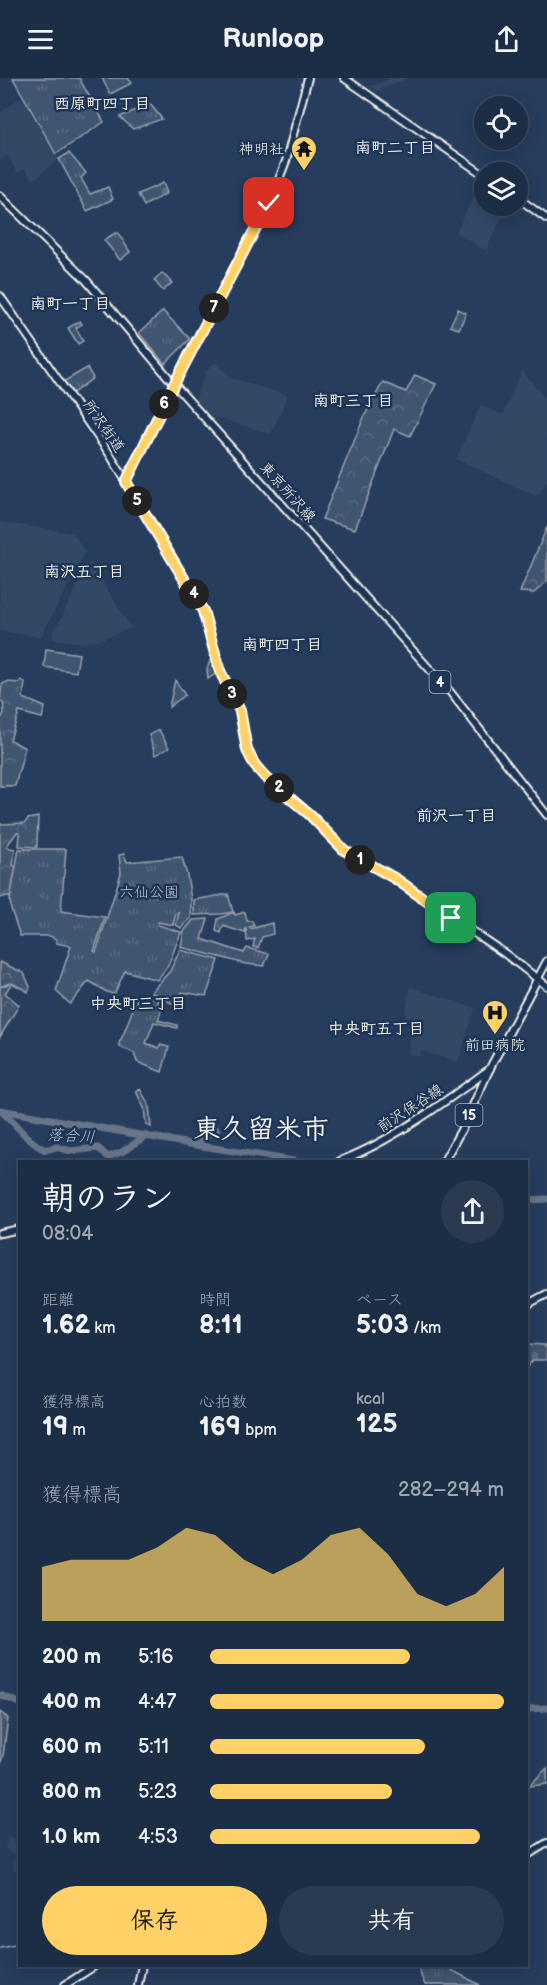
<!DOCTYPE html>
<html lang="ja">
<head>
<meta charset="utf-8">
<style>
	:root { --surface:#1c2e46; --page:#293a51; --text:#f1f3f6; --muted:#a0a8b3; --line:#3a4a5f; --accent:#ffd166 }
	body { margin:0; font-family:"Balsamiq Sans","Klee One",sans-serif; background:var(--page); color:var(--text); height:100vh; display:flex; flex-direction:column; font-size:22px; white-space:nowrap }
	* { box-sizing:border-box; margin:0 }
	p { font-size:20px; color:var(--muted) }
	.icon { flex:none; width:33px; height:33px; fill:none; stroke:currentColor; stroke-width:2; stroke-linecap:round; stroke-linejoin:round }
	.map { position:relative; flex:1; overflow:hidden }
	.sheet { position:absolute; left:18px; top:1082px; width:510px; height:807px; display:flex; flex-direction:column; background:var(--surface); border-radius:0px; box-shadow:0 3px 15px #0003,0 0 0 2px var(--line) }
	.sheet>* { flex:none }
	.fabs { position:absolute; left:474px; top:18px; display:grid; gap:12px }
	.fabs a { display:grid; place-items:center; width:54px; height:54px; border-radius:50%; background:var(--surface); box-shadow:0 3px 15px #0003,0 0 0 2px var(--line); font-size:30px }
	.pin { position:absolute; display:grid; place-items:center; width:51px; height:51px; color:#fff; margin:-26px; border-radius:12px; box-shadow:0 3px 9px #0006 }
	.km { position:absolute; width:30px; height:30px; margin:-15px; border-radius:50%; background:#222; color:#fff; font-size:16px; line-height:30px; text-align:center }
	.round { display:grid; place-items:center; flex:none; width:63px; height:63px; border-radius:32px; background:var(--page) }
	.overview { display:flex; align-items:center; justify-content:space-between; height:102px; padding:0 24px }
	h1 { font-size:33px; font-weight:700; line-height:45px }
	.figures { display:grid; grid-template-columns:repeat(3,1fr); gap:9px; height:102px; padding:6px 24px }
	.figures div { display:grid; align-content:center }
	.figures b { font-size:26px; font-weight:700 }
	.figures small { font-size:16px; font-weight:400 }
	.figures p { font-size:16px }
	.chart { height:168px; padding:12px 24px }
	.chart p { display:flex; justify-content:space-between }
	.chart svg { width:100%; height:108px; margin-top:6px; fill:var(--accent); opacity:.7 }
	.primary-button { display:flex; gap:12px; margin-top:auto; padding:12px 24px }
	.primary-button a { flex:1; height:69px; border-radius:36px; background:var(--accent); color:#111; font-size:24px; font-weight:700; line-height:69px; text-align:center }
	.primary-button a+a { background:var(--page); color:var(--text) }
	ul { padding:0 24px; list-style:none; font-size:20px }
	li { display:grid; grid-template-columns:96px 72px 1fr; align-items:center; height:45px }
	li i { height:15px; border-radius:8px; background:var(--accent) }
	header { display:flex; justify-content:space-between; align-items:center; height:78px; padding:0 24px; background:var(--surface); font-size:27px; font-weight:700 }
	.map>svg:first-child { display:block }
	.built { fill:#334966 }
	.grass { fill:#40546f; stroke:#9aa2ac; stroke-width:1.5 }
	.forest { fill:url(#forest-crowns); stroke:#9aa2ac; stroke-width:1.5 }
	.cemetery { fill:url(#cemetery-stones); stroke:#9aa2ac; stroke-width:1.5 }
	.park { fill:url(#park-tufts); stroke:#9aa2ac; stroke-width:1.5 }
	.lines { fill:none; stroke-linecap:round; stroke-linejoin:round }
	.stream { stroke:#9fa7ae; stroke-width:1.5 }
	.river { stroke:#677588; stroke-width:7 }
	.major-casing { stroke:#f4f1e8; stroke-width:10 }
	.major { stroke:#1d3557; stroke-width:6 }
	.route-casing { stroke:#fff; stroke-width:12 }
	.route { stroke:#ffd166; stroke-width:8 }
	.labels { text-anchor:middle; stroke-width:5; stroke-linejoin:round; paint-order:stroke }
	.shield { fill:#1d3557; stroke:#b4b9bc; stroke-width:1.5 }
	.shield-label { font-size:14px; font-weight:bold; fill:#f4f1e8 }
	.poi-label { font-size:15px; fill:#f4f1e8; stroke:#1d3557; text-anchor:end }
	.street-label { font-size:15px; fill:#f4f1e8; stroke:#1d3557 }
	.park-label { font-size:15px; fill:#bec2c4; stroke:#1d3557 }
	.neighbourhood-label { font-size:16px; font-weight:bold; fill:#f4f1e8; stroke:#1d3557 }
	.water-label { font-size:16px; font-style:italic; fill:#bcbfc2; stroke:#1d3557 }
	.town-label { font-size:27px; font-weight:bold; fill:#f4f1e8; stroke:#1d3557 }
</style>
</head>
<body>
<header><svg class="icon" aria-label="menu" viewBox="0 0 24 24"><path d="M4 6h16M4 12h16M4 18h16"/></svg>Runloop<svg class="icon" aria-label="share" viewBox="0 0 24 24"><path d="M12 15V3M7 8l5-5 5 5M5 13v7h14v-7"/></svg></header>
<div class="map">
<svg width="547" height="1907" viewBox="0 0 547 1907">
	<defs>
		<pattern id="forest-crowns" width="20" height="18" patternUnits="userSpaceOnUse" patternTransform="scale(1.5)"><rect width="20" height="18" fill="#40546f"/><path d="M2 6a3 3 0 1 1 6 0M12 15a3 3 0 1 1 6 0" fill="none" stroke="#5c6d84"/></pattern>
		<pattern id="cemetery-stones" width="16" height="16" patternUnits="userSpaceOnUse" patternTransform="scale(1.5)"><rect width="16" height="16" fill="#40546f"/><path d="M2 7V4a2 2 0 0 1 4 0v3zM10 15v-3a2 2 0 0 1 4 0v3z" fill="#5c6d84"/></pattern>
		<pattern id="park-tufts" width="24" height="20" patternUnits="userSpaceOnUse" patternTransform="scale(1.5)"><rect width="24" height="20" fill="#40546f"/><path d="M3 7l-1-3M5 7V3M7 7l1-3M15 17l-1-3M17 17v-4M19 17l1-3" fill="none" stroke="#5c6d84"/></pattern>
	</defs>
	<rect width="100%" height="100%" fill="#263d5d"/>
	<filter id="ink" filterUnits="userSpaceOnUse"><feTurbulence type="fractalNoise" baseFrequency=".0167" numOctaves="2"/><feDisplacementMap in="SourceGraphic" scale="12" xChannelSelector="R" yChannelSelector="G"/><feConvolveMatrix kernelMatrix="1 2 1 2 8 2 1 2 1" color-interpolation-filters="sRGB"/></filter>
	<g filter="url(#ink)">
		<g class="built">
			<path d="M389 0H409L376 13 370 8 387 3Z"/>
			<path d="M21 19 59 81 33 102 25 90 18 95 7 77 0 82V35Z"/>
			<path d="M482 102 484 103V128H507L486 173 456 154Z"/>
			<path d="M215 284 231 300 288 317 271 356 208 337 195 322 206 293Z"/>
			<path d="M522 293 547 323V402L541 414 536 418 456 381 481 327 503 337Z"/>
			<path d="M0 444 73 455 85 474 41 559 0 553Z"/>
			<path d="M90 484 131 550 99 562 83 565 54 561 52 558Z"/>
			<path d="M410 909 475 930 458 984 421 973 419 979 408 976 413 940 405 938Z"/>
			<path d="M8 1759 19 1763V1793L13 1792 15 1776 5 1771Z"/>
		</g>
		<g class="grass">
			<path d="M102 0H128L132 5 110 16Z"/>
			<path d="M458 231 466 235 459 251 450 248Z"/>
			<path d="M46 571 79 576 76 594 44 589Z"/>
		</g>
		<g class="forest">
			<path d="M415 297 436 306 410 358 394 351 355 451 322 441 364 339 383 304 406 314Z"/>
			<path d="M547 449V503L534 515 520 514Z"/>
			<path d="M21 602 25 605 23 620 45 629 42 640 19 634 10 662 25 670 15 708H0V643L4 635 3 624 0 623 2 606 7 604 19 605Z"/>
			<path d="M38 739 37 769 19 768 20 755 17 754 6 769 15 771 13 787 19 792 11 820 7 818 0 820V746L25 745 28 741Z"/>
			<path d="M0 884 24 895 30 909 28 914 12 905 5 915 19 927 0 959Z"/>
		</g>
		<g class="cemetery">
			<path d="M163 105 167 115 144 128 138 116Z"/>
			<path d="M527 1266 545 1267 547 1270 546 1282H533L527 1289Z"/>
			<path d="M0 1634 8 1640 3 1678 0 1686Z"/>
		</g>
		<g class="park">
			<path d="M13 0H79L104 44 56 76Z"/>
			<path d="M150 26 162 41 133 51 120 39Z"/>
			<path d="M69 75 86 95 81 100 90 116 108 109 113 121 87 133 59 81Z"/>
			<path d="M115 155H118L130 174 120 182 104 162Z"/>
			<path d="M162 195 172 205 163 213 154 202Z"/>
			<path d="M163 233 190 261 165 286 139 255Z"/>
			<path d="M80 243 82 246 76 250 83 263 78 266 68 250Z"/>
			<path d="M87 290 93 300 73 315 63 304Z"/>
			<path d="M214 572 220 593 208 601 207 591Z"/>
			<path d="M175 602 185 617 169 629Z"/>
			<path d="M159 652 169 670 155 677 149 657Z"/>
			<path d="M19 771H66L61 833 105 839 94 873 96 874 118 805 121 795 119 777 124 776 127 784 182 779 187 797 191 821V840L181 850 176 847 179 835H176L173 847 158 844V847L181 854 168 888 157 902 125 893 114 916 107 914 89 903 70 926 56 913 71 868 56 865V861L50 858H20L11 831 10 821Z"/>
			<path d="M228 816 233 834 221 836 194 837V822Z"/>
			<path d="M234 834 235 837 245 834 247 843H252L254 848 249 849 250 851 272 845 273 856 262 859 258 870 253 869 255 861 247 863 246 850 245 855 223 848 221 855 216 853 218 841Z"/>
			<path d="M208 841 202 861 244 875 247 870 269 876 264 888 246 886 181 869 184 853 193 842Z"/>
			<path d="M180 872 219 882 206 918 182 914 177 928 151 914 170 893Z"/>
			<path d="M149 917 159 922 157 927 162 930 158 942 177 947V950L154 944 146 965 159 970 160 967 169 969 162 994 137 984 134 975 120 969 119 965C127 951 130 936 137 921L143 923Z"/>
			<path d="M140 1011 149 1027 151 1049 146 1047 144 1030 136 1013Z"/>
			<path d="M547 1690V1706L529 1708Z"/>
			<path d="M428 1887H442L480 1907H425L418 1890Z"/>
		</g>
		<g class="lines">
			<g class="stream">
				<path d="M0 909 10 905"/>
				<path d="M526 1771 531 1769"/>
				<path d="M0 1870 20 1866"/>
			</g>
			<g class="river">
				<path d="M0 1032 196 1067 202 1060 217 1052"/>
				<path d="M1 1033C17 1046 26 1063 45 1072L56 1069 71 1073 98 1070 108 1079 122 1074 146 1058"/>
				<path d="M196 1067 294 1083"/>
				<path d="M526 1122 547 1121"/>
				<path d="M0 1617 20 1625"/>
				<path d="M526 1631 547 1630"/>
			</g>
			<defs>
				<g id="major">
					<path d="M344 0 484 97"/>
					<path d="M0 118 86 202 174 306 451 615 547 737"/>
					<path d="M518 120 547 141"/>
					<path d="M0 218 109 375 198 522 203 533 220 593 240 633 247 673 258 692 310 737 344 772 395 801 504 875 547 908"/>
					<path d="M126 404 171 312 274 114 286 83 308 0"/>
					<path d="M340 1083C391 1064 446 1023 490 991"/>
					<path d="M444 1083 465 1045 490 990 547 883"/>
					<path d="M0 1155 20 1151"/>
					<path d="M526 1227 547 1216"/>
					<path d="M526 1778 547 1765"/>
					<path d="M65 1907 96 1887"/>
					<path d="M138 1907 142 1887"/>
				</g>
			</defs>
			<use href="#major" class="major-casing"/>
			<use href="#major" class="major"/>
		</g>
	</g>
	<g class="lines" filter="url(#ink)">
		<defs>
			<path id="route" d="M269 125 171 312 126 404 203 533 220 593 240 633 247 672 254 686 265 699 310 737 344 772 396 801 451 840"/>
		</defs>
		<use href="#route" class="route-casing"/>
		<use href="#route" class="route"/>
	</g>
	<defs>
		<symbol id="temple-pin" viewBox="-11 -11 22 30"><path d="M0 17L-7.5 6A9.5 9.5 0 1 1 7.5 6Z" fill="#ffd166" stroke="#1d3557"/><path d="M0-6L5-2H3V0L6.5 2.5H4V6H1.5V3h-3V6H-4V2.5H-6.5L-3 0V-2H-5Z" fill="#111"/></symbol>
		<symbol id="hospital-pin" viewBox="-11 -11 22 30"><path d="M0 17L-7.5 6A9.5 9.5 0 1 1 7.5 6Z" fill="#ffd166" stroke="#1d3557"/><path d="M-5-5h3v3.5h4V-5h3V5h-3V1.5h-4V5h-3Z" fill="#111"/></symbol>
	</defs>
	<g fill-rule="evenodd">
		<use href="#temple-pin" x="289" y="56" width="30" height="40"/>
		<use href="#hospital-pin" x="480" y="920" width="30" height="40"/>
	</g>
	<g class="labels">
		<g class="shield">
			<rect x="429.5" y="593" width="21" height="22" rx="4.5"/>
			<rect x="455.5" y="1026" width="27" height="22" rx="4.5"/>
		</g>
		<g class="shield-label">
			<text x="440" y="609">4</text>
			<text x="469" y="1042">15</text>
		</g>
		<g class="poi-label">
			<text x="284" y="76">神明社</text>
			<text x="495" y="972" text-anchor="middle">前田病院</text>
		</g>
		<g class="street-label">
			<text transform="translate(104 348) rotate(55)" y="5">所沢街道</text>
			<text transform="translate(288 414) rotate(48)" y="5">東京所沢線</text>
			<text transform="translate(410 1030) rotate(-33)" y="5">前沢保谷線</text>
		</g>
		<g class="park-label">
			<text x="149" y="819">六仙公園</text>
		</g>
		<g class="neighbourhood-label">
			<text x="102" y="31">西原町四丁目</text>
			<text x="395" y="75">南町二丁目</text>
			<text x="70" y="231">南町一丁目</text>
			<text x="353" y="328">南町三丁目</text>
			<text x="84" y="499">南沢五丁目</text>
			<text x="282" y="572">南町四丁目</text>
			<text x="456" y="743">前沢一丁目</text>
			<text x="138" y="931">中央町三丁目</text>
			<text x="376" y="956">中央町五丁目</text>
		</g>
		<g class="water-label">
			<text transform="translate(71 1057) rotate(3)" y="6">落合川</text>
		</g>
		<g class="town-label">
			<text x="261" y="1060">東久留米市</text>
		</g>
	</g>
</svg>
<div class="fabs">
<a><svg class="icon" aria-label="locate" viewBox="0 0 24 24"><circle cx="12" cy="12" r="6"/><path d="M12 2v4M12 18v4M2 12h4M18 12h4"/></svg></a>
<a><svg class="icon" aria-label="layers" viewBox="0 0 24 24"><path d="M12 4l9 5-9 5-9-5zM3 14l9 5 9-5"/></svg></a>
</div>
<div class="pin" style="left:451px;top:840px;background:#1e9e55"><svg class="icon" aria-label="arrive" viewBox="0 0 24 24"><path d="M6 21V4h12l-3 4 3 4H6"/></svg></div>
<div class="pin" style="left:269px;top:125px;background:#d93025"><svg class="icon" aria-label="check" viewBox="0 0 24 24"><path d="M5 12l5 5 9-10"/></svg></div>
<b class="km" style="left:360px;top:782px">1</b>
<b class="km" style="left:279px;top:710px">2</b>
<b class="km" style="left:232px;top:616px">3</b>
<b class="km" style="left:194px;top:516px">4</b>
<b class="km" style="left:137px;top:423px">5</b>
<b class="km" style="left:164px;top:326px">6</b>
<b class="km" style="left:214px;top:230px">7</b>
<section class="sheet">
<div class="overview"><div><h1>朝のラン</h1><p>08:04</p></div><a class="round"><svg class="icon" aria-label="share" viewBox="0 0 24 24"><path d="M12 15V3M7 8l5-5 5 5M5 13v7h14v-7"/></svg></a></div>
<div class="figures">
<div><p>距離</p><b>1.62<small> km</small></b></div>
<div><p>時間</p><b>8:11</b></div>
<div><p>ペース</p><b>5:03<small> /km</small></b></div>
</div>
<div class="figures">
<div><p>獲得標高</p><b>19<small> m</small></b></div>
<div><p>心拍数</p><b>169<small> bpm</small></b></div>
<div><p>kcal</p><b>125</b></div>
</div>
<div class="chart"><p><span>獲得標高</span>282–294 m</p>
<svg viewBox="0 0 160 44" preserveAspectRatio="none"><path d="M0 44V22L10 19L20 19L30 19L40 14L50 6L60 9L70 19L80 25L90 19L100 9L110 6L120 17L130 33L140 38L150 33L160 22V44z"/></svg>
</div>
<ul>
<li><b>200 m</b>5:16<i style="width:68%"></i></li>
<li><b>400 m</b>4:47<i style="width:100%"></i></li>
<li><b>600 m</b>5:11<i style="width:73%"></i></li>
<li><b>800 m</b>5:23<i style="width:62%"></i></li>
<li><b>1.0 km</b>4:53<i style="width:92%"></i></li>
</ul>
<div class="primary-button"><a>保存</a><a>共有</a></div>
</section>
</div>
</body>
</html>
